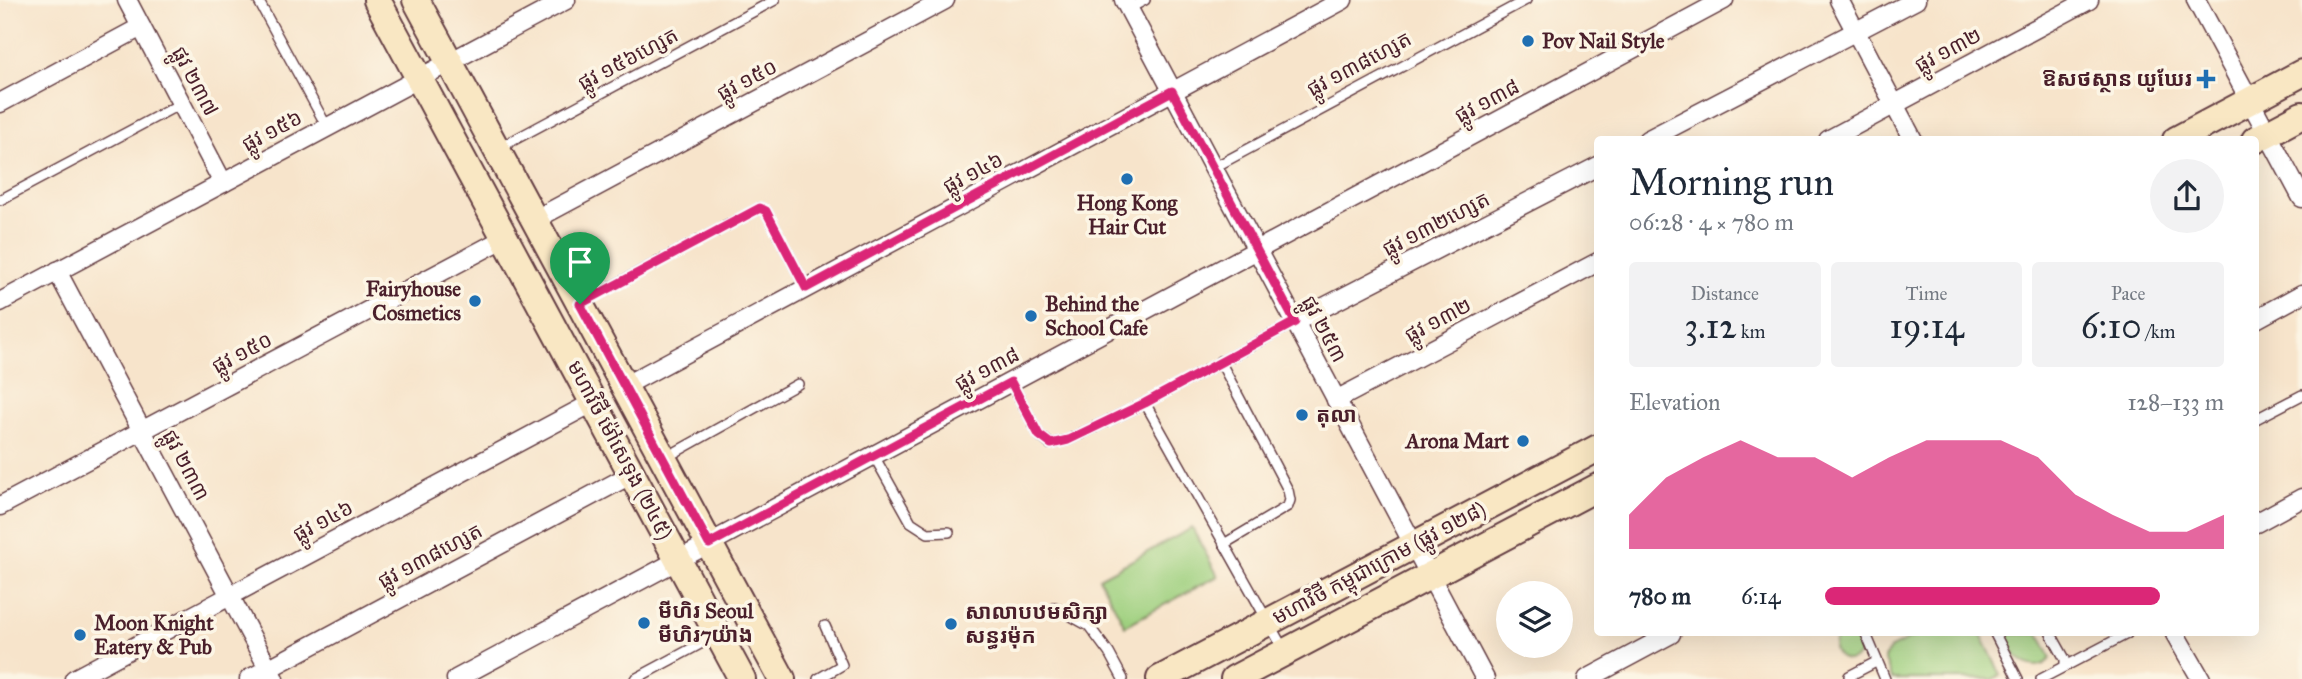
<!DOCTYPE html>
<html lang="en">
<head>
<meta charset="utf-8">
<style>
	:root { --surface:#fff; --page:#f2f2f3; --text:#1f2937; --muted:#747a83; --accent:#db2777 }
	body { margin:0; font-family:"IM FELL Great Primer","Noto Sans Khmer",serif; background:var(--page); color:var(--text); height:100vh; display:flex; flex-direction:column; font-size:26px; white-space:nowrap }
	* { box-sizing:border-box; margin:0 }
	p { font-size:23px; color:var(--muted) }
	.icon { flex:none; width:38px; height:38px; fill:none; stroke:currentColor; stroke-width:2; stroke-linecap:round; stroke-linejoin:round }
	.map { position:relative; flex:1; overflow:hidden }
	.drawer { position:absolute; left:1594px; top:136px; width:665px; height:500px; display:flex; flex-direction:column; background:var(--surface); border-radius:7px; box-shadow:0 7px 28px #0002 }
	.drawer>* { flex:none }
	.tools { position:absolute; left:1496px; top:581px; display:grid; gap:14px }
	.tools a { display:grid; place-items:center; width:77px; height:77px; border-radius:50%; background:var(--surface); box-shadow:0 7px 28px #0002; font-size:35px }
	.pin { position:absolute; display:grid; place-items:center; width:60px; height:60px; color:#fff; margin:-72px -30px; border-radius:50% 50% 50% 0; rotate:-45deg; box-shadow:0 0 7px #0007 }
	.pin .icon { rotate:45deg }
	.round { display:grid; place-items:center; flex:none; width:74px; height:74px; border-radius:37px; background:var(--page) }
	.summary { display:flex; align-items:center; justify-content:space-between; height:119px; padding:0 35px }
	h1 { font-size:38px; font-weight:600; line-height:52px }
	.figures { display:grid; grid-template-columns:repeat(3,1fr); gap:10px; height:119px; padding:7px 35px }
	.figures div { display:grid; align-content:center; border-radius:7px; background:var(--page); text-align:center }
	.figures b { font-size:35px; font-weight:600 }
	.figures small { font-size:19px; font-weight:400 }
	.figures p { font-size:19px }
	.chart { height:196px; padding:14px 35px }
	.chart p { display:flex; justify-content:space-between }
	.chart svg { width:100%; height:126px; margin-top:7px; fill:var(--accent); opacity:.7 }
	ul { padding:0 35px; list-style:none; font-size:23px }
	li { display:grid; grid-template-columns:112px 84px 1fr; align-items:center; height:52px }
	li i { height:18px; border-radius:9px; background:var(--accent) }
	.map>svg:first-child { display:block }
	.green { fill:#9fd07f; stroke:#747855; stroke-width:2 }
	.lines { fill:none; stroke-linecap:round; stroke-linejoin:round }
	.lane-casing { stroke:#643d43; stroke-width:12 }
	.street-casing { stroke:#643d43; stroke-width:21 }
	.secondary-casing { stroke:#643d43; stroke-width:30 }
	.lane { stroke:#fff; stroke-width:9 }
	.street { stroke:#fff; stroke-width:18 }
	.secondary { stroke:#f9e7c3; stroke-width:26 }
	.route-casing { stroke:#fff; stroke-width:14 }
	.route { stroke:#db2777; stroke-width:9 }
	.poi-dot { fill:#1f6fb2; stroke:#fcf5e5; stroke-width:2.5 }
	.labels { text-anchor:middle; stroke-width:7; stroke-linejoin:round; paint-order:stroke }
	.poi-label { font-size:21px; font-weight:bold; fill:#4a1f2b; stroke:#fcf5e5; text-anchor:start }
	.street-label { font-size:21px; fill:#4a1f2b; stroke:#fcf5e5 }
</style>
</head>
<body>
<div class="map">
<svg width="2302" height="679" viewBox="0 0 2302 679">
	<rect width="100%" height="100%" fill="#fcf5e5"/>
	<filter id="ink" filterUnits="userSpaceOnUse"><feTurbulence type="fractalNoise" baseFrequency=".0143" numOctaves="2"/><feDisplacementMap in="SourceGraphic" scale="14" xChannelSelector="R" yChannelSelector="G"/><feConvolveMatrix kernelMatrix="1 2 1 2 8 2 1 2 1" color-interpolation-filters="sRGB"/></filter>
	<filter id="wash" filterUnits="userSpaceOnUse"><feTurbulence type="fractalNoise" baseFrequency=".00686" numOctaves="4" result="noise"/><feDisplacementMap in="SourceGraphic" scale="28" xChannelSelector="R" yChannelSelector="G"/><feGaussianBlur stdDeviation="1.57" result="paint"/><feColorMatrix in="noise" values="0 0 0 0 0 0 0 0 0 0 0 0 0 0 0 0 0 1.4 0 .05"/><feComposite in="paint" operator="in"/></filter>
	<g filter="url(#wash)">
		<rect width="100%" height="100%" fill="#f7e4cb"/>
		<g class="green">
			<path d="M1192 528 1218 576 1125 626 1099 578Z"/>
			<circle cx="1848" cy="646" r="14"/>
			<path d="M1919 634H1981L2001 675 1993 679H1892L1884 658 1891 648Z"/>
			<path d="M2002 634H2039L2051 658C2033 679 2009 653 2002 634Z"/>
		</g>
	</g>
	<g filter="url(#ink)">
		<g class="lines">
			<defs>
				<g id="lane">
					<path d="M258 0 327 127"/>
					<path d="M1128 9 1145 0"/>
					<path d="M499 148 775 0"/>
					<path d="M1213 168 1526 0"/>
					<path d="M0 200 182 103"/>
					<path d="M581 303 760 208 766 211 806 288"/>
					<path d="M1220 361 1288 490 1290 500 1288 506 1224 544"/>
					<path d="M1011 382 1039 435 1050 444 1068 440 1145 403 1295 322"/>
					<path d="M1145 403 1284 650"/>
					<path d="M2256 419 2302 395"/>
					<path d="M874 456 911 522 928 533 949 532"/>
					<path d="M665 458 798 384"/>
					<path d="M1055 607 1089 626 1109 653 1123 679"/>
					<path d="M1866 634 1885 679"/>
					<path d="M1995 634 2018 679"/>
					<path d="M2051 634 2065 659V666"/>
					<path d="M635 679 717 635"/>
					<path d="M818 679 842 665 825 626"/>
					<path d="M1851 679 1849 676 1876 662"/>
					<path d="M2041 679 2127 634"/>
				</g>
				<g id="street">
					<path d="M127 0 223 183"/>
					<path d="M1124 0 1485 679"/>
					<path d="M1839 0 1913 140"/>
					<path d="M2196 0 2302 198"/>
					<path d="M0 103 141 27"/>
					<path d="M1647 140 1916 0"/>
					<path d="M1828 140 2089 0"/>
					<path d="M534 220 945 0"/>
					<path d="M57 271 274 679"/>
					<path d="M0 302 566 0"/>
					<path d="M2256 319 2302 294"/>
					<path d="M1295 322 1598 166"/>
					<path d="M624 386 1343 0"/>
					<path d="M1336 400 1598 262"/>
					<path d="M0 506 505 238"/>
					<path d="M2256 523 2302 498"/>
					<path d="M2175 634 2201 679"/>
					<path d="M74 679 594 402"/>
					<path d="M249 679 632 474"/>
					<path d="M456 679 1724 0"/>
					<path d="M1587 679 1671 634"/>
				</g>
				<g id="secondary">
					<path d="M377 0 742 679"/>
					<path d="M416 0 782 679"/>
					<path d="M2176 140 2302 73"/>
					<path d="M2255 140 2302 115"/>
					<path d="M1160 679 1598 448"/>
					<path d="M1234 679 1598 487"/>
				</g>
			</defs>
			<use href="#lane" class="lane-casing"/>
			<use href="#street" class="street-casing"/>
			<use href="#secondary" class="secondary-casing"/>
			<use href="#lane" class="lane"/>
			<use href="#street" class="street"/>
			<use href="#secondary" class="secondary"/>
		</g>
	</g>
	<g class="lines" filter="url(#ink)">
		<defs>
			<path id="route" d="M1172 91 1295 322 1145 403 1068 440 1051 444 1039 435 1011 382 709 544 580 304 760 208 766 211 806 288Z"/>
		</defs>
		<use href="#route" class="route-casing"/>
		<use href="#route" class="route"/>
	</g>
	<g class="poi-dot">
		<circle cx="1528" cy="41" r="7"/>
		<path d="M2202.5 68.5h7v7h7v7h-7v7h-7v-7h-7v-7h7z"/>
		<circle cx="1127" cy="179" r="7"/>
		<circle cx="475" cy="301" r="7"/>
		<circle cx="1031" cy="316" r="7"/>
		<circle cx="1302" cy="415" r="7"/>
		<circle cx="1523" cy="441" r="7"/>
		<circle cx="644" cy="623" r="7"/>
		<circle cx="951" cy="624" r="7"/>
		<circle cx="80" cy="635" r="7"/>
	</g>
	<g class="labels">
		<g class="poi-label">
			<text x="1542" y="48">Pov Nail Style</text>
			<text x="2192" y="86" text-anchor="end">ឱសថស្ថាន យូឃែរ</text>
			<text x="1127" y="210" text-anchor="middle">Hong Kong<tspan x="1127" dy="24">Hair Cut</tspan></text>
			<text x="461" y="296" text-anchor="end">Fairyhouse<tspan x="461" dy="24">Cosmetics</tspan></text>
			<text x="1045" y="311">Behind the<tspan x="1045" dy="24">School Cafe</tspan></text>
			<text x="1316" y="422">តុលា</text>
			<text x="1509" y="448" text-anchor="end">Arona Mart</text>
			<text x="658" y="618">មីហិរ Seoul<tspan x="658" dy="24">មីហិរ7យ៉ាង</tspan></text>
			<text x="965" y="619">សាលាបឋមសិក្សា<tspan x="965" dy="24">សន្ធរម៉ុក</tspan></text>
			<text x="94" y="630">Moon Knight<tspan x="94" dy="24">Eatery &amp; Pub</tspan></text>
		</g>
		<g class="street-label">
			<text transform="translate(1948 50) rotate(-28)" y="7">ផ្លូវ ១៣២</text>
			<text transform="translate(628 59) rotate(-28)" y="7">ផ្លូវ ១៥៦ហ្សេត</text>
			<text transform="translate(1359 64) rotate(-28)" y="7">ផ្លូវ ១៣៨ហ្សេត</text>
			<text transform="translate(747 80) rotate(-28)" y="7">ផ្លូវ ១៥០</text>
			<text transform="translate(195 81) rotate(62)" y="7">ផ្លូវ ២៣៧</text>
			<text transform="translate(1487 101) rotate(-28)" y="7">ផ្លូវ ១៣៨</text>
			<text transform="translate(272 131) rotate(-28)" y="7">ផ្លូវ ១៥៦</text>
			<text transform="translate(973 173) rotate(-28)" y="7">ផ្លូវ ១៤៦</text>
			<text transform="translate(1436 224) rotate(-27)" y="7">ផ្លូវ ១៣២ហ្សេត</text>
			<text transform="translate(1438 320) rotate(-28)" y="7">ផ្លូវ ១៣២</text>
			<text transform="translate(1324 329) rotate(62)" y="7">ផ្លូវ ២៥៣</text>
			<text transform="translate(242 353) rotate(-28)" y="7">ផ្លូវ ១៥០</text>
			<text transform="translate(987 369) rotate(-28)" y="7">ផ្លូវ ១៣៨</text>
			<text transform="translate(620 450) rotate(62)" y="7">មហាវិថី ម៉ៅសេទុង (២៤៥)</text>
			<text transform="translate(186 465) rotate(62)" y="7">ផ្លូវ ២៣៣</text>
			<text transform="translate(323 521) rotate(-28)" y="7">ផ្លូវ ១៤៦</text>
			<text transform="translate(430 556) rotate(-28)" y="7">ផ្លូវ ១៣៨ហ្សេត</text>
			<text transform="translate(1379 563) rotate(-28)" y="7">មហាវិថី កម្ពុជាក្រោម (ផ្លូវ ១២៨)</text>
		</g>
	</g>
</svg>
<div class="tools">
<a><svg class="icon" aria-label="layers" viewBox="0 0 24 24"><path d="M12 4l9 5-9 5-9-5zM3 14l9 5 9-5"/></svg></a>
</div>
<div class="pin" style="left:580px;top:304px;background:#1e9e55"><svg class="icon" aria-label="arrive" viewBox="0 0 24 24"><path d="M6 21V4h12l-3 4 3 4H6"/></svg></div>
<section class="drawer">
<div class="summary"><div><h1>Morning run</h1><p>06:28 · 4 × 780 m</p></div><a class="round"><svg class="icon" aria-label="share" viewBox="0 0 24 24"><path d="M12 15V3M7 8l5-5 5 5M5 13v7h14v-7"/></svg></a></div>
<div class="figures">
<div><p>Distance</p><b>3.12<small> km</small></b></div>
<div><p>Time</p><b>19:14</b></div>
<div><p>Pace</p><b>6:10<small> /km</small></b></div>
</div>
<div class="chart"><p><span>Elevation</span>128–133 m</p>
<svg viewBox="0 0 160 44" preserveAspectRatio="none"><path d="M0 44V32L10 19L20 12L30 6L40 12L50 12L60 19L70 12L80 6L90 6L100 6L110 12L120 25L130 32L140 38L150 38L160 32V44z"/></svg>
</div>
<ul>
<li><b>780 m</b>6:14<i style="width:84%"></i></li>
</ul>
</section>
</div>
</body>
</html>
